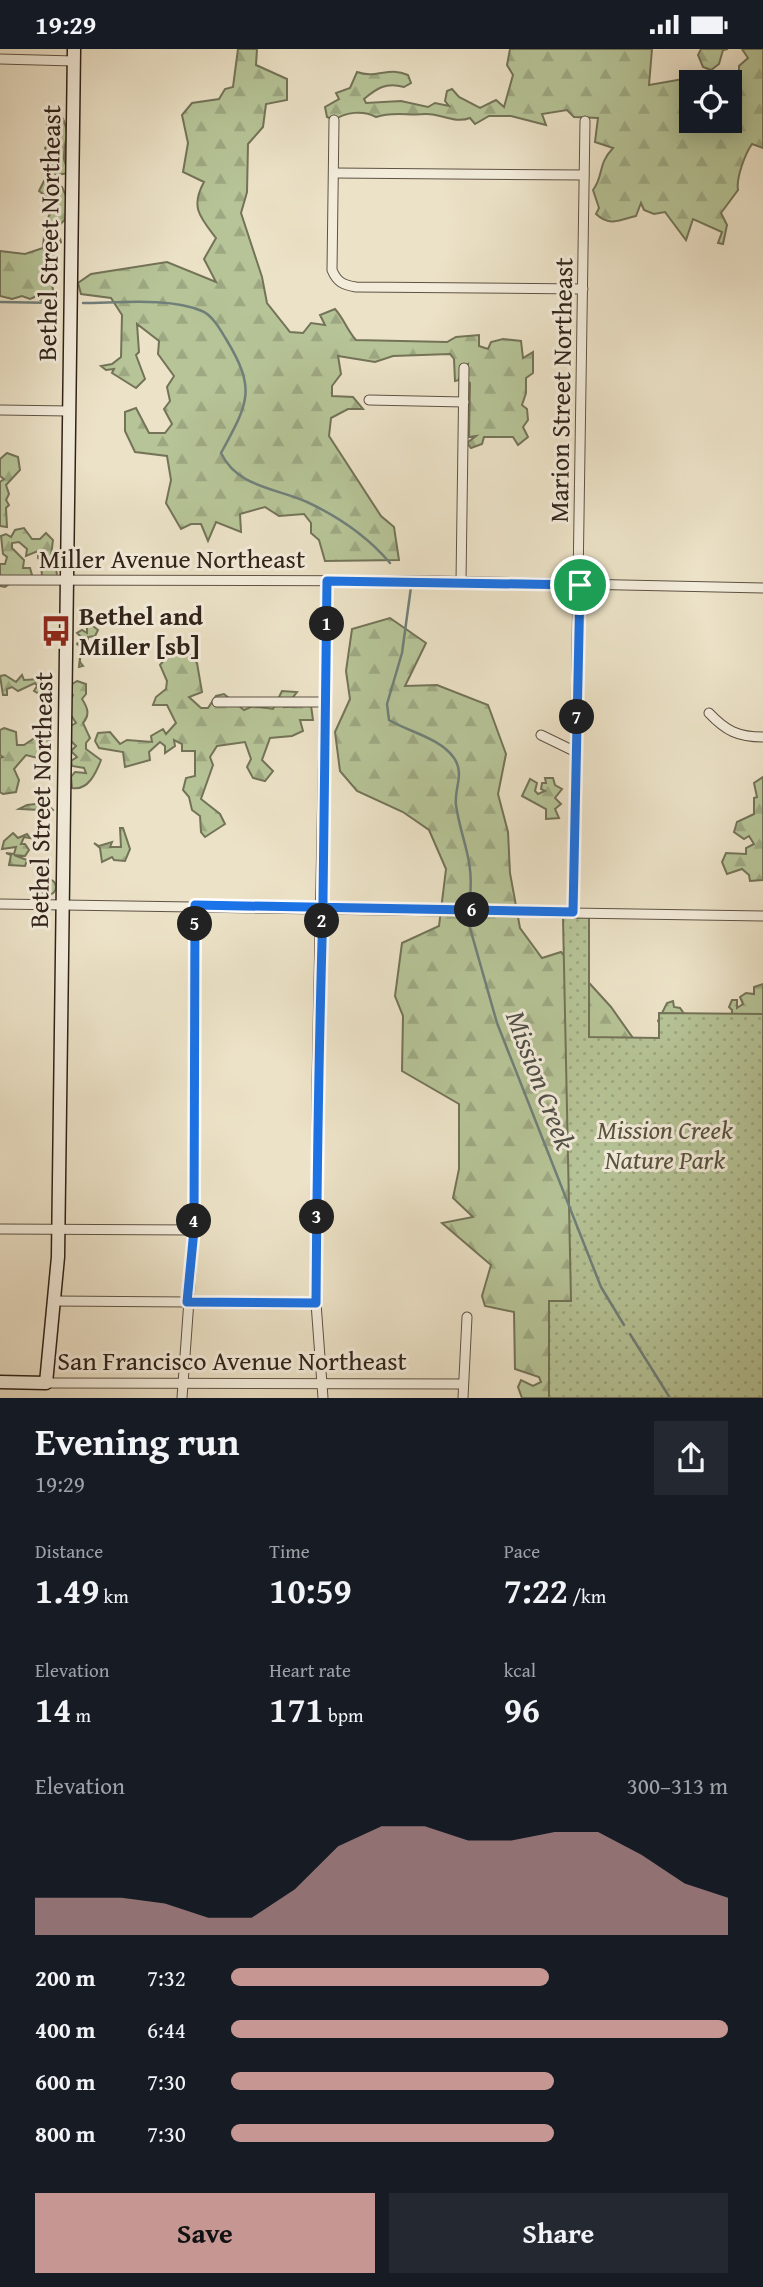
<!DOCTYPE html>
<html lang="en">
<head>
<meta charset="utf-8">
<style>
	:root { --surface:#171b24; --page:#242831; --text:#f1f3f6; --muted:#9ea1a6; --accent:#c59692 }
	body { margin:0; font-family:"Gentium Book Plus",serif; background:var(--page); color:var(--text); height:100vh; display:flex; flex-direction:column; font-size:26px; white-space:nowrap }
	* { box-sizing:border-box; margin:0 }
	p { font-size:23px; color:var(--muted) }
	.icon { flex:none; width:38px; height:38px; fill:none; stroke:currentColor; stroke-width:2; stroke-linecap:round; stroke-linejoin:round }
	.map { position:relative; height:1349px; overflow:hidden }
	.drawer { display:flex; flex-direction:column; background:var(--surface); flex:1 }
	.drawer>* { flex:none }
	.controls { position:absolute; left:679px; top:21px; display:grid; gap:14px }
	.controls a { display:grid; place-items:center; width:63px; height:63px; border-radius:0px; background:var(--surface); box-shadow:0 4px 18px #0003; font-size:35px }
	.pin { position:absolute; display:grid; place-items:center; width:60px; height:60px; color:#fff; margin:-30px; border:4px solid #fff; border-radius:50%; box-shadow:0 2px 7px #0007 }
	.km { position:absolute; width:35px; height:35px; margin:-18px; border-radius:50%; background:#222; color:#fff; font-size:19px; line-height:35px; text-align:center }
	.round { display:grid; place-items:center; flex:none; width:74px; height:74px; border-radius:0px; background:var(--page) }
	.headline { display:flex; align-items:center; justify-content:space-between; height:119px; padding:0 35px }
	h1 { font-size:38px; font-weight:700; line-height:52px }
	.metrics { display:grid; grid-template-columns:repeat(3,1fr); gap:10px; height:119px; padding:7px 35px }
	.metrics div { display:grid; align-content:center }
	.metrics b { font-size:35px; font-weight:700 }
	.metrics small { font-size:19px; font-weight:400 }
	.metrics p { font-size:19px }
	.chart { height:196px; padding:14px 35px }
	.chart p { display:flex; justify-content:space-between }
	.chart svg { width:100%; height:126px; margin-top:7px; fill:var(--accent); opacity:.7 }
	.action { display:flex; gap:14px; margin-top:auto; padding:14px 35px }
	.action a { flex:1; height:80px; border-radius:0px; background:var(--accent); color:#111; font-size:28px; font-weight:700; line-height:80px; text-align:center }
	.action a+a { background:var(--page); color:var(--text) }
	ul { padding:0 35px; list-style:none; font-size:23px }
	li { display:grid; grid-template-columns:112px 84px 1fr; align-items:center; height:52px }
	li i { height:18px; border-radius:9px; background:var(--accent) }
	.status { display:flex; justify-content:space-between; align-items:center; height:49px; padding:0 35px; background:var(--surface); direction:ltr }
	.status svg { height:19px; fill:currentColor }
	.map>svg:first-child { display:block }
	.forest { fill:url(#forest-firs); stroke:#737358; stroke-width:2 }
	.park { fill:url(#park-dots); stroke:#737358; stroke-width:2 }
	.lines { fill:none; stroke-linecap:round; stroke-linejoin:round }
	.stream { stroke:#707f7a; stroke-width:2.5 }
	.street-casing { stroke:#5f5244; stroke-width:11 }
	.secondary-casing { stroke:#302219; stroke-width:15 }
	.street { stroke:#f3ecdb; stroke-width:9 }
	.secondary { stroke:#f3ecdb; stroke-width:12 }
	.route-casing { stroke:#fff; stroke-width:14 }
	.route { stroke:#1a73e8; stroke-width:9 }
	.labels { text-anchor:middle; stroke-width:6; stroke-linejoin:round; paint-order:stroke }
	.street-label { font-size:26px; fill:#302219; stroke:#f3ecdb }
	.poi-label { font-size:26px; font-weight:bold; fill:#302219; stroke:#f3ecdb; text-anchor:start }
	.park-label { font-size:26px; font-style:italic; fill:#58533f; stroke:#f3ecdb }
	.water-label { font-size:28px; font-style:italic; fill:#505049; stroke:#f3ecdb }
</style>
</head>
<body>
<div class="status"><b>19:29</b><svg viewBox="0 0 49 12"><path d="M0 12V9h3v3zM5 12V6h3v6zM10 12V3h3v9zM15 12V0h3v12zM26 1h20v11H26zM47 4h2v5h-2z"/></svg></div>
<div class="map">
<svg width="763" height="1349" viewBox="0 0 763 1349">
	<defs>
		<pattern id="forest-firs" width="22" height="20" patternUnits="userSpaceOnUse" patternTransform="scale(1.75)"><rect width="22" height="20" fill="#b6c497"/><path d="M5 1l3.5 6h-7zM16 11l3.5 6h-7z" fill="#9da882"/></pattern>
		<pattern id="park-dots" width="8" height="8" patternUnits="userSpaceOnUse" patternTransform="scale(1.75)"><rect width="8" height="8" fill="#b6c497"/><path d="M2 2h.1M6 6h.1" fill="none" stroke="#9da882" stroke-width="1.8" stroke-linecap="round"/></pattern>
	</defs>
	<rect width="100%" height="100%" fill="#ece2c7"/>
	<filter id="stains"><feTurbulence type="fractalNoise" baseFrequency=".00286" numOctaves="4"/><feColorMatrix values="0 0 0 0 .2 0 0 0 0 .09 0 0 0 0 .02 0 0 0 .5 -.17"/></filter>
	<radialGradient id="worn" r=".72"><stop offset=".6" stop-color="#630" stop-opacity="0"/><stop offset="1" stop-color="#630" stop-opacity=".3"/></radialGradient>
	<g class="forest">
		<path d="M238 0H257L256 16 287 30V51L266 55 263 78 248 95 247 143 241 164 262 228 267 254 290 283 303 284 311 274 325 276 320 266 335 260C344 270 347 281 356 291L447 293 456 288 479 286V297L488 300 491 293 503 290 521 292 523 309 533 303V324L526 329V344L522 356 527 360 528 371 523 378 528 388 518 396 513 388H484L482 395 471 399 467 394 476 387 469 388 470 334 466 331 468 315 462 318 459 331 455 332 454 310 450 305 393 307 375 313 338 307 341 325 332 337V347L353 348 363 360H348L331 369 329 387 381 467 394 478 399 511 325 512 319 491 311 484V474L304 465 279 467 265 458 240 465 241 483 216 473 208 492 201 475H191L181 480 166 454 171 431 167 407 135 403 125 382V363L136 359 149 384H165L172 375 164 360 170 352 167 338 174 327 158 305 159 292 137 275 139 303 136 306 145 330 136 339 112 324 114 320 106 321 101 317 112 315 121 308 122 266 111 249 81 245 78 234 91 225 167 213 216 233 204 210 216 189C200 168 190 158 204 133L183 123 188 94 182 66 192 54 219 50 225 40 233 38Z"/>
		<path d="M510 0H652L649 36 683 30 691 42V72H730L728 33 739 24V17L748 9 742 0H763V99L752 95C745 105 736 129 738 141L721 164 727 176 723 195 718 194 722 183 693 170 686 191 665 163 654 165 644 161 641 154 636 167C619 171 610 178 596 165L599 159 593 141C604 127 597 116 613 99L595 93 598 69 574 68 567 61 542 65 546 76 511 67H489L475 75 470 69C454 75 441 64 425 65 409 67 393 62 376 68 363 61 346 63 334 71L327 68 325 58 339 50 336 44 350 39 357 23C376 30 389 17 408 26L411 34 404 38C386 33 377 39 364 50L366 54 401 52 428 58 435 54 449 57 445 52 447 42 452 40 459 48 480 59 496 51 504 58 513 26 507 16Z"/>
		<path d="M701 0H728L723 1 719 15 711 21 703 18 698 6Z"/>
		<path d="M58 67 62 68C71 85 64 92 64 108 63 112 68 118 68 124L58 126 45 121 49 106 45 99 51 91 47 76Z"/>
		<path d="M44 132 62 138 68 151V167L57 179 61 193 55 202 57 220 51 233 58 259 50 262 37 247 30 250 22 247 12 250 0 247V202L25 205 43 199 45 174 51 163 47 159V148L39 142Z"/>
		<path d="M7 404 18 408 20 421 6 436 9 445 6 451 9 456 6 459 7 478 0 477V433L4 430 0 427V410Z"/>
		<path d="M24 479 32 490H40L46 484 53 491 50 514 56 518 57 527H42L41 515 45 512 38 509V502L26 507 27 500 19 493 12 494V499L24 511 23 519H30L32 526 24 533 18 529 5 538 0 537V515H5L7 508 3 505 1 487 6 485 11 488 15 481Z"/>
		<path d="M390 569 426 594 405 637 437 636 488 656 506 705 498 745 508 783 510 824 520 879 542 909 561 903 611 958 633 989 658 994 662 978 658 972 667 954 673 952 674 958 680 959 695 980 732 970V961L729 958 732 951H737V959L743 955 740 948 746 944 754 945V938L763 935V1349H522L518 1338 521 1331 533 1337 541 1333 539 1328 515 1320 514 1263 485 1257 482 1247 491 1216 442 1174 473 1168 453 1149 459 1120V1055L402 1022 403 967 395 947 402 894 439 877 446 820 429 781 403 763 357 742 340 722 335 683 350 650 346 622 352 580Z"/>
		<path d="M84 570 98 581 95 587 88 588V600L80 601V613L83 617 79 618 81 598 77 595 81 588 77 584 82 581 87 584V579L81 575Z"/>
		<path d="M187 603 197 614 202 643 189 648 201 659H208L216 647 224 645 244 661 253 657 273 660 282 642 297 643 285 658 311 656 313 671H300L303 682 292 687 270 689 262 711 273 722 265 732 253 729 247 718 251 710 245 693 217 697 210 708 213 716 201 750 220 765 225 775 205 788 201 783 200 767 192 761 189 748 183 741 186 729 195 727V702H182V695L174 691 175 697 165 704V697L160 693 149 703 150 711 125 718 123 703 99 699 95 692 98 684 110 683 120 695 127 691 152 693 151 687 163 680 166 685 176 674 167 656H153L156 648 166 640 167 632 160 616 170 604Z"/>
		<path d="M5 626 16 633 22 626 24 631 40 630 41 635 45 634 43 630 47 627 50 629 51 633 47 635 51 638 47 644 39 645 34 642 37 637 35 634 18 642 12 638 7 640V646H3L0 627Z"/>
		<path d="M77 632 86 635V645L82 650C88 659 90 666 83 674L90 689 86 694V700L101 711C96 724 88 742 72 739L71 728 75 723 86 724 84 719 72 717 71 712 77 708 71 702 76 697 69 690 67 679 76 674 67 660 73 646 66 639Z"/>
		<path d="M4 679 16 683 17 696H24L36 688 50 692 51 707 46 711 26 706 14 720 19 731 16 743 3 745 0 743V709L3 708 0 706V681Z"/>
		<path d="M763 728V831L750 832 749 826 742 820 727 825 722 813 726 804 746 805V799L754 795 749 787 744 790 734 783 737 773 754 765V749L757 748 754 734Z"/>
		<path d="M545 729H553L555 736 562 740 555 749 561 755 555 760 559 769 546 770V760L522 747 530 730 537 734 535 742 538 745 545 742 541 740 542 734H546Z"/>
		<path d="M45 754 53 761 45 768 40 761 19 760 27 756Z"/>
		<path d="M120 779H123L130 800 125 812 114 811 112 808 102 813 100 799 94 794 99 797 112 793 110 798H121Z"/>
		<path d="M13 784 18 789 27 785 30 789 24 788 21 795H25L29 801 25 807 14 806 27 811 25 817 9 816 11 806 6 804 14 805 16 798 2 800 4 792Z"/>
		<circle cx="48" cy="838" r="8"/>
	</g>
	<path class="park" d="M589 868V988L659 989V964L763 965V1349H549V1252H571L563 869Z"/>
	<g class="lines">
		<g class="stream">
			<path d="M0 253 58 254"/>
			<path d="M83 254C117 254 170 248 202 262 212 266 220 280 226 290 257 341 248 354 221 404 237 438 276 439 307 453 339 468 368 488 390 514"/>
			<path d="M411 538 402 604 387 655 389 671C409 683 440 689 454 709 465 725 454 739 456 756 461 791 474 810 470 847"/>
			<path d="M468 872 497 974 601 1238 624 1276"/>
			<path d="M630 1285 670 1349"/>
		</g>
		<defs>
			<g id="street">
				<path d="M0 10 74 12"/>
				<path d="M334 71 332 221C337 233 343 236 356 238L583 240"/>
				<path d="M334 124 584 126"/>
				<path d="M369 351 464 353"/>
				<path d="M0 361 69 362"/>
				<path d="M0 531 435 532 763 539"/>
				<path d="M461 533 464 319"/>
				<path d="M217 653H326"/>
				<path d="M709 664C726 682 738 688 763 688"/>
				<path d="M541 686 576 703"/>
				<path d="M0 855 763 867"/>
				<path d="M573 863 585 72"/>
				<path d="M0 1180 194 1181"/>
				<path d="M54 1252 316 1254"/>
				<path d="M46 1334 463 1335"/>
				<path d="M182 1349 194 1181 195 856"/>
				<path d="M323 1349 316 1254 317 1034 327 532"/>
				<path d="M463 1349 467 1268"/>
			</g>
			<path id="secondary" d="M0 1333 46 1334 58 1208 74 0"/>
		</defs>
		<use href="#street" class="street-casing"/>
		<use href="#secondary" class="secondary-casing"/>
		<use href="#street" class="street"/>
		<use href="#secondary" class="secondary"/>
	</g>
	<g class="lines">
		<defs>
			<path id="route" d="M580 536 327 532 323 849V858C319 990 317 1122 316 1254L187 1253 194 1181 195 856 573 863 580 536"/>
		</defs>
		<use href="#route" class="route-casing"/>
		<use href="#route" class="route"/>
	</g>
	<defs>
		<symbol id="bus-bare" viewBox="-9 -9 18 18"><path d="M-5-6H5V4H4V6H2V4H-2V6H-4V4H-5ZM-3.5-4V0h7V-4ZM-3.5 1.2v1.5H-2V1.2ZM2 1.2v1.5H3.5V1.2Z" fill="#8f2418" stroke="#f3ecdb" stroke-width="2.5" paint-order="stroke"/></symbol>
	</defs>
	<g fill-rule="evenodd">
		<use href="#bus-bare" x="34" y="560" width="44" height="44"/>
	</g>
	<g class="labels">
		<g class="street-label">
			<text transform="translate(49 184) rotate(-89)" y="9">Bethel Street Northeast</text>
			<text transform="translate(561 341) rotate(-89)" y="9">Marion Street Northeast</text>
			<text x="172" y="519">Miller Avenue Northeast</text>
			<text transform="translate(41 751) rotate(-89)" y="9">Bethel Street Northeast</text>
			<text x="232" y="1321">San Francisco Avenue Northeast</text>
		</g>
		<g class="poi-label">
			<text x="79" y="576">Bethel and<tspan x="79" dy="30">Miller [sb]</tspan></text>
		</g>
		<g class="park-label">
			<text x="665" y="1090">Mission Creek<tspan x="665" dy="30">Nature Park</tspan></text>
		</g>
		<g class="water-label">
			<text transform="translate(541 1031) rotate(69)" y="10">Mission Creek</text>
		</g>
	</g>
	<rect width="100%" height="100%" filter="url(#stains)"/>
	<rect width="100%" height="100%" fill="url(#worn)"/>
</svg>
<div class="controls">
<a><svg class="icon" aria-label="locate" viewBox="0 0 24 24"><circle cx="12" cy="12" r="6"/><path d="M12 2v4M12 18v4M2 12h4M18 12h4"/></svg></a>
</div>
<div class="pin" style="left:580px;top:536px;background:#1e9e55"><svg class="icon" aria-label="arrive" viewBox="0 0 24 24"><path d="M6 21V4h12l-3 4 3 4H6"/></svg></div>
<b class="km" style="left:327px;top:575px">1</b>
<b class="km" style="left:322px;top:872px">2</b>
<b class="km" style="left:317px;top:1168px">3</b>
<b class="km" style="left:194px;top:1172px">4</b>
<b class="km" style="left:195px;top:875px">5</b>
<b class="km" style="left:472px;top:861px">6</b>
<b class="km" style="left:577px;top:668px">7</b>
</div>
<section class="drawer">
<div class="headline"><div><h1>Evening run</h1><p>19:29</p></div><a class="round"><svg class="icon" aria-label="share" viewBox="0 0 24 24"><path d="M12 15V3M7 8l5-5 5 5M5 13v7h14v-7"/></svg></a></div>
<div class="metrics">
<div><p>Distance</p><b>1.49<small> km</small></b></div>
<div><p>Time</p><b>10:59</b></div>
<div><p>Pace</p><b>7:22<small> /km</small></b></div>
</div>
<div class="metrics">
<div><p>Elevation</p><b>14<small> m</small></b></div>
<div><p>Heart rate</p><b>171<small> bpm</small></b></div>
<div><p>kcal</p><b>96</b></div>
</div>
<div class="chart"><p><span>Elevation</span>300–313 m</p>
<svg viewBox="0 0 160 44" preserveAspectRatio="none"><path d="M0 44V31L10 31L20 31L30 33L40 38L50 38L60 28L70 13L80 6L90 6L100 11L110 11L120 8L130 8L140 16L150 26L160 31V44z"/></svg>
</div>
<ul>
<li><b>200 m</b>7:32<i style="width:64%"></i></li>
<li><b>400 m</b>6:44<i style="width:100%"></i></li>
<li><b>600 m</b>7:30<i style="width:65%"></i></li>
<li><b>800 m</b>7:30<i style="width:65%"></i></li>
</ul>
<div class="action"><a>Save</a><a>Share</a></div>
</section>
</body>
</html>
